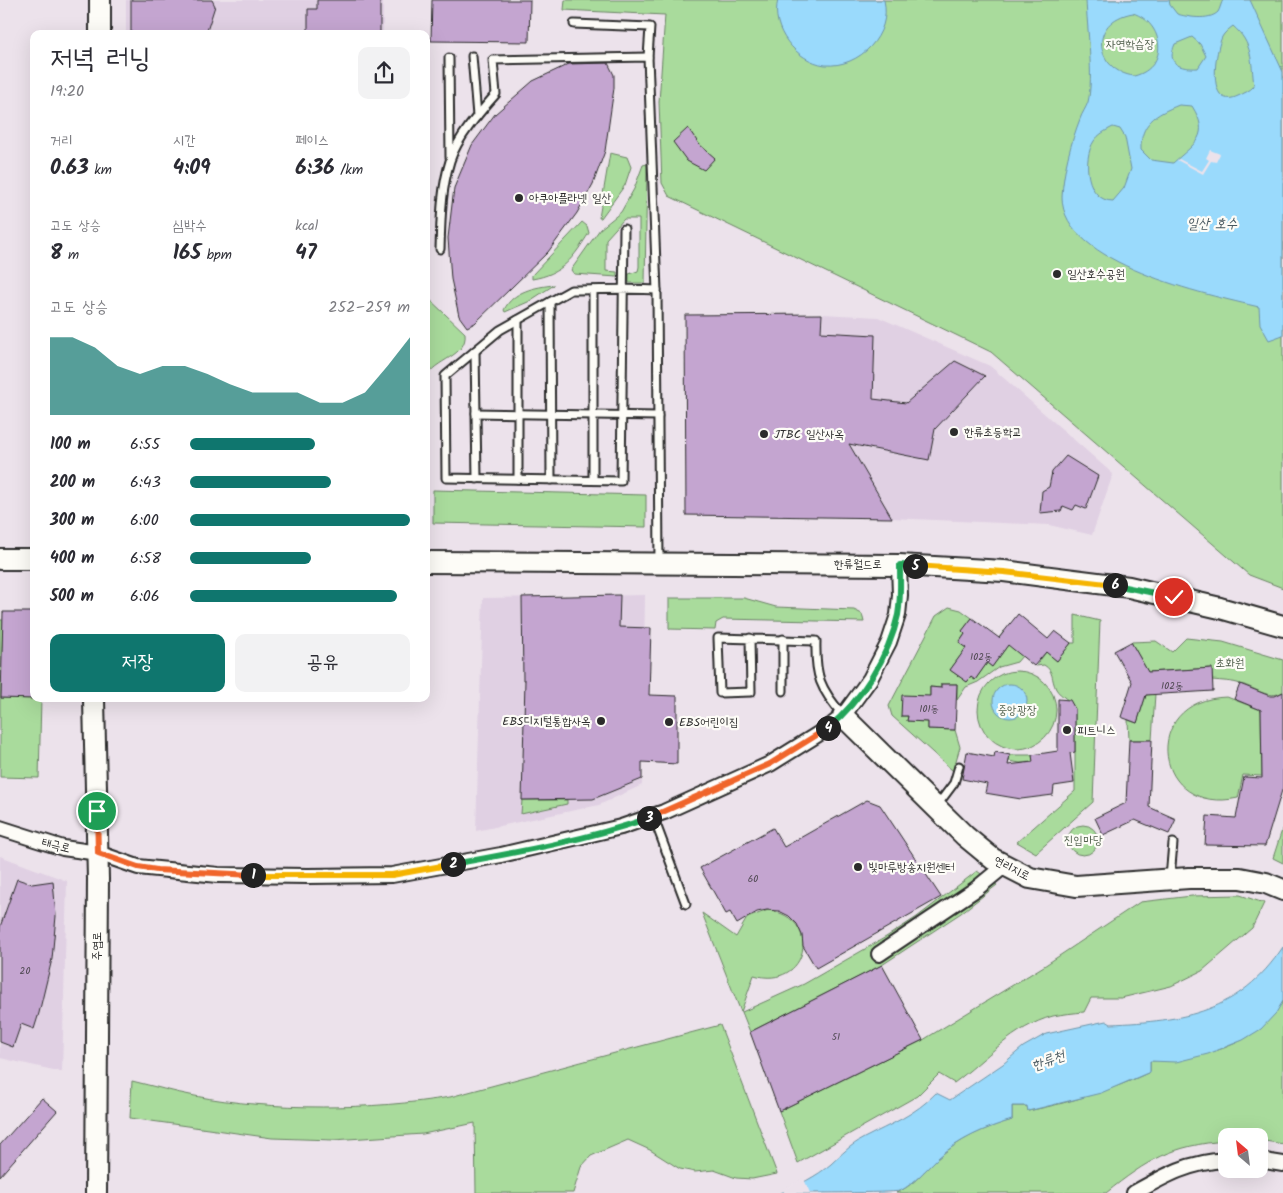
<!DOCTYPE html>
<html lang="ko">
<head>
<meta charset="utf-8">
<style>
	:root { --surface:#fff; --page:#f2f2f3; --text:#2b2b33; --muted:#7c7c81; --accent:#0f766e }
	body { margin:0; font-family:Kalam,"Poor Story",sans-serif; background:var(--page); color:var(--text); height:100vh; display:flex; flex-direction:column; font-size:19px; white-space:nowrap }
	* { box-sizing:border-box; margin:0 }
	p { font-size:16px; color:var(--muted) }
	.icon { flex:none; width:28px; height:28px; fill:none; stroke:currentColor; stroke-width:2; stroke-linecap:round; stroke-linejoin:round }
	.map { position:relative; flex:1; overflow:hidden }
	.drawer { position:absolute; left:30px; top:30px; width:400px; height:672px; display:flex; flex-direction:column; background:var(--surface); border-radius:10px; box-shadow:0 5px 20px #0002 }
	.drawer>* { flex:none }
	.needle { width:32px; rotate:332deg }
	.fabs { position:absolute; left:1218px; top:1128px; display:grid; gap:10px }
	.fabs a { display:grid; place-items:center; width:50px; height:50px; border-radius:10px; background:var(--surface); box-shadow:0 5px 20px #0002; font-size:25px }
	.pin { position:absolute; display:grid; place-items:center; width:42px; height:42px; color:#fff; margin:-21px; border:2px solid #fff; border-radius:50%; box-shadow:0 1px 5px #0007 }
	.km { position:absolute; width:25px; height:25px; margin:-12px; border-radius:50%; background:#222; color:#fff; font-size:14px; line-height:25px; text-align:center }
	.round { display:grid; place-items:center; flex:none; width:52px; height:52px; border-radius:10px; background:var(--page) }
	.headline { display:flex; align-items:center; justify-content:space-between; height:85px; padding:0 20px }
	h1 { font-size:28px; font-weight:600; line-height:38px }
	.metrics { display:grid; grid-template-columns:repeat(3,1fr); gap:8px; height:85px; padding:5px 20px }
	.metrics div { display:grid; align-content:center }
	.metrics b { font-size:21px; font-weight:600 }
	.metrics small { font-size:14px; font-weight:400 }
	.metrics p { font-size:14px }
	.chart { height:140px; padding:10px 20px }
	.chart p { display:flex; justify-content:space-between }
	.chart svg { width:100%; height:90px; margin-top:5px; fill:var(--accent); opacity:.7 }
	.cta { display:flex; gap:10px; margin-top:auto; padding:10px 20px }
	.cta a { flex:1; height:58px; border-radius:10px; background:var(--accent); color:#fff; font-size:20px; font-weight:600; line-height:58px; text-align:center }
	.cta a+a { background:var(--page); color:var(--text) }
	ul { padding:0 20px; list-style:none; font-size:16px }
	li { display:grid; grid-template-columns:80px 60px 1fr; align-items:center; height:38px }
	li i { height:12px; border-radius:6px; background:var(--accent) }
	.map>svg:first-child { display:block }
	.built { fill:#e0d0e3 }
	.green { fill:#a9db9c; stroke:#6a8364 }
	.water { fill:#9adafc; stroke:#6e94a8; fill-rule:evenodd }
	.pier { fill:#ece2eb }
	.building { fill:#c4a5d0; stroke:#2b2b2b }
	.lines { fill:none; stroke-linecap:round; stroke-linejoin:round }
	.lane-casing { stroke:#2b2b2b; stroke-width:11 }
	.street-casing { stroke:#2b2b2b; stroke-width:18 }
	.secondary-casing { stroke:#2b2b2b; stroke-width:24 }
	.lane { stroke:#fdfcf7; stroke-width:7 }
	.street { stroke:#fdfcf7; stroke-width:14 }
	.secondary { stroke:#fdfcf7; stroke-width:20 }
	.split-1-casing { stroke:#fff; stroke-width:10 }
	.split-2-casing { stroke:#fff; stroke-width:10 }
	.split-3-casing { stroke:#fff; stroke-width:10 }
	.split-4-casing { stroke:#fff; stroke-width:10 }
	.split-5-casing { stroke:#fff; stroke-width:10 }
	.split-6-casing { stroke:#fff; stroke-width:10 }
	.split-7-casing { stroke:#fff; stroke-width:10 }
	.split-1 { stroke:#f0652b; stroke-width:6 }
	.split-2 { stroke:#f5b400; stroke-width:6 }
	.split-3 { stroke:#22a559; stroke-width:6 }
	.split-4 { stroke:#f0652b; stroke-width:6 }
	.split-5 { stroke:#22a559; stroke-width:6 }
	.split-6 { stroke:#f5b400; stroke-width:6 }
	.split-7 { stroke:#22a559; stroke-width:6 }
	.poi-dot { fill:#2b2b2b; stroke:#fdfcf7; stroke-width:2 }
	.labels { text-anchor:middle; stroke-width:4.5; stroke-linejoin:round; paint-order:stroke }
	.number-label { font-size:10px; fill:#514a54 }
	.park-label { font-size:12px; fill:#51604d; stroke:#fdfcf7 }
	.poi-label { font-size:12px; fill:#2b2b2b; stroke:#fdfcf7; text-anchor:start }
	.street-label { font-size:12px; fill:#2b2b2b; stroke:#fdfcf7 }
	.water-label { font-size:14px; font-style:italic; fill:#47575f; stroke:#fdfcf7 }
</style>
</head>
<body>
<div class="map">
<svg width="1283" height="1193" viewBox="0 0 1283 1193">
	<rect width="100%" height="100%" fill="#ece2eb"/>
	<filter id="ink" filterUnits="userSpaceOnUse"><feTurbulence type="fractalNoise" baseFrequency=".02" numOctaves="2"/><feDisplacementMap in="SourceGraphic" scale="10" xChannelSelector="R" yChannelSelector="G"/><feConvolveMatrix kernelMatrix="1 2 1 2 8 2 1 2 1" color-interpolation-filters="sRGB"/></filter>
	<g filter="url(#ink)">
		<g class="built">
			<rect x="126" y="0" width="257" height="34"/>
			<path d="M822 314 878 317 990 366 1113 474 1092 535 1049 525 891 518 819 390Z"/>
			<path d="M645 595 642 785 599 805 476 831 483 598Z"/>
			<path d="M0 856 67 881 62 1072 0 1058Z"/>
		</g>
		<g class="green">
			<path d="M565 0H1283V588L1249 575 991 352 669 196 662 183 659 102 665 15 564 10Z"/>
			<path d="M610 153 627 157 631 167 625 185 601 218H599Z"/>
			<path d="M647 164 645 283H629V274L638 271 639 267V219H624L606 239V271L617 272V277L574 274 571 270 600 229 621 212 634 189 643 165Z"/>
			<path d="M582 222 587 226 589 233C573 258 563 274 532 279V275Z"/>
			<path d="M554 285 528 302 505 312 504 310C513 291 535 287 554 285Z"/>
			<path d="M426 296 465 333C468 357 434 359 426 378Z"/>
			<path d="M433 490 646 495V527L433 523Z"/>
			<path d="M669 598H744L776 607 854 610 862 614 864 622 723 619 716 623 715 630 669 629Z"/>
			<path d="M949 607 961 610 972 618 962 631 965 634 959 642 966 648 950 670 967 682 971 677 975 680 987 663 992 667 1008 645 999 638 1004 631 1015 640 1022 656 1017 662 999 667 978 682 966 687 957 700V684H941V688L930 687V696L901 716H908L907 721 928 722V729L955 730 960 747 953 771 892 716 889 706 936 616Z"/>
			<path d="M1075 615 1100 621 1093 802 1036 853 1017 842 1075 791V709C1070 699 1061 697 1056 689 1051 679 1054 671 1044 665L1036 666 1046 652 1057 661 1071 643H1075Z"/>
			<path d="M0 620H3L1 698 41 699 39 778 0 777Z"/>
			<path d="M1186 638 1223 642 1283 660V692C1268 700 1256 688 1241 684 1232 681 1222 681 1212 680L1211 668 1148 672 1131 642 1156 641 1172 652Z"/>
			<circle cx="1017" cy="710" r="39"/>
			<path d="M1155 694 1152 740H1129L1128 720 1137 723 1146 695Z"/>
			<path d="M1227 697 1261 710 1262 776 1243 775 1238 798C1153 817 1138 699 1227 697Z"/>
			<path d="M1010 755H1032L1033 762 1020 763 1009 761Z"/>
			<path d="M522 800H567V804L521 814Z"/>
			<circle cx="1083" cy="840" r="15"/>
			<path d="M1283 827V863L1273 858Z"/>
			<path d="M977 871 997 885 961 913 882 965 750 1032 742 1012 804 984 886 937 917 917Z"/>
			<path d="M1240 895 1264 903 1252 928 1202 971 1171 986 1121 998H1091L1084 1012C1074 1013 1063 1014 1053 1016 1013 1027 986 1059 954 1083L939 1074 917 1096 798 1163 779 1111 923 1040 1044 966 1140 902 1192 896Z"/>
			<path d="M768 910C824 918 808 991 754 975L741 1012 702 913 736 937 747 918Z"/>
			<path d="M1283 1001V1144L1259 1140V1136H1226V1141C1173 1145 1147 1160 1106 1193H896C913 1186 924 1171 937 1159 959 1139 984 1128 1012 1120V1106H1027L1028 1111C1071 1102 1110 1091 1150 1072V1061C1199 1059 1257 1047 1283 1001Z"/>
			<path d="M720 1025 777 1174 752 1179 736 1178 714 1170 695 1172 680 1169 650 1150 628 1140 591 1156 581 1167 573 1193H476L475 1123 423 1134 333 1140 272 1138 130 1118 132 1081C153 1086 174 1092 195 1096 272 1111 373 1110 450 1097Z"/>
		</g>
		<g class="water">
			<path d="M778 0H884C892 34 860 68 825 65 796 61 770 29 778 0Z"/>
			<path d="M1086 0H1169L1170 5 1177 14C1187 17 1209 21 1218 12 1220 9 1221 3 1223 0H1250L1283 72V335L1269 340 1260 324 1259 307C1208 295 1062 264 1062 197 1063 172 1071 142 1080 119 1082 113 1086 108 1088 102 1094 78 1087 27 1086 0ZM1133 13C1164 23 1170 67 1134 76 1095 71 1087 21 1133 13ZM1233 26C1253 43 1251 61 1254 86 1250 91 1244 93 1238 96 1206 111 1215 52 1222 37 1224 33 1229 29 1233 26ZM1192 37 1200 44 1206 56 1198 68C1179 69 1166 64 1175 44ZM1179 105 1192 106C1211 136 1195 143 1173 163L1151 160 1141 150C1140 123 1156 114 1179 105ZM1113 127 1120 129 1125 137 1131 169 1124 188 1113 201C1086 201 1082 159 1094 141 1099 134 1105 131 1113 127Z"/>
			<circle cx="1010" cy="701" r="17"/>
			<path d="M1283 947V1001L1276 1013 1261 1029 1243 1040 1208 1054 1176 1062 1150 1061V1072L1101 1093 1028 1111 1027 1106H1012V1120C985 1128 959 1139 938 1158 925 1170 915 1183 900 1191 890 1193 799 1193 781 1193 798 1185 816 1177 831 1164 843 1153 849 1146 864 1138 891 1124 915 1115 936 1093L950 1100 1003 1064 1023 1047 1046 1034 1106 1021 1111 1024C1184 1021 1239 1013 1283 947Z"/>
		</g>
		<g class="pier">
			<path d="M1210 150 1220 154 1216 162 1211 161 1203 174 1177 160 1179 159 1202 171 1209 160 1206 158Z"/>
			<path d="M804 1179 810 1193H784L783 1189Z"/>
		</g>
		<g class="building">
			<path d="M131 0H212L215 6 206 34H131Z"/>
			<path d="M317 0H380V34H308V9H317Z"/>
			<path d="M432 0H530L529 42 431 41Z"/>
			<path d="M608 63 614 75V88L605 151 593 184 577 213 548 252 475 323 467 327 459 316 451 279 448 238 454 188 472 145 495 114 533 81 569 64Z"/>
			<path d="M688 128 699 144 715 158 704 170 687 161 673 142Z"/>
			<path d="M822 314 821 332 875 335 873 399 906 403 955 361 985 376 935 429 929 460 849 444 892 518 686 515 685 315Z"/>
			<path d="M1066 456 1098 476 1086 509 1076 505 1073 510 1063 506 1061 511 1040 513 1042 491 1049 487 1052 472Z"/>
			<path d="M620 595 619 627 651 628 649 695 677 696V764L642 762V779L593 799 522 800 525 680H523L522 597Z"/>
			<path d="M3 612H34V699L1 698Z"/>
			<path d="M1018 614 1048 639 1055 631 1071 643 1057 661 1046 652 1034 666 1008 645 992 667 987 663 975 680 971 677 967 682 950 670 966 648 959 643 965 634 962 631 972 618 999 638Z"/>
			<path d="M1131 642 1148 672 1212 668 1213 691 1146 695 1137 723 1121 717 1132 682 1114 651Z"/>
			<path d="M941 684H957L955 730 928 729V722L907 721 908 716H901L902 695 930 696V687L941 688Z"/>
			<path d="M1240 684 1270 696H1275L1283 692V787L1265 846 1205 845 1207 816 1236 818 1244 777 1262 778 1261 710 1234 699Z"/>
			<path d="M1058 699 1070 700 1075 709V752L1070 753 1074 783 1054 786 1053 795 1021 799 985 793 987 784 962 779 967 752 994 757 995 752 1010 755 1008 765 1033 762 1032 755 1058 751Z"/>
			<path d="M1129 740H1152L1149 807 1176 819 1169 834 1135 820 1103 835 1095 818 1126 803Z"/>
			<path d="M867 800 880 805 941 897 816 968 803 946 802 935 797 924 789 916 779 911 767 910 757 912 737 924 730 912 726 914 700 868 773 828 784 847Z"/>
			<path d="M17 879 32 884 53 881 56 916 52 959 39 1013 34 1029 21 1024 13 1047 0 1042V927Z"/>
			<path d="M882 965 923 1040 779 1111 750 1032Z"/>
			<path d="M42 1098 57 1111 0 1176V1145Z"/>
		</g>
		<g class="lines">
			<defs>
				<g id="lane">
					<path d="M574 24 650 27 648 57"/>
					<path d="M472 56 477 116"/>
					<path d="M449 58 450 157"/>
					<path d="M624 229 621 481 446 478 445 376 500 330 571 290C600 290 629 288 657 290"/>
					<path d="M440 249C441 219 441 190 450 161 457 138 480 112 496 94L493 60 648 57 657 291 659 563"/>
					<path d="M593 290V480"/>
					<path d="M550 302 551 480"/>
					<path d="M475 351 477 479"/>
					<path d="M476 413 658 416"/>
					<path d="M518 479V320"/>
					<path d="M750 638 751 692 720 693 718 638 816 641C815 676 820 689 843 715"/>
					<path d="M783 691V639"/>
					<path d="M936 807 954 783 959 766"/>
					<path d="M653 816 686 904"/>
					<path d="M1170 878 1173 843"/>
				</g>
				<g id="street">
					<path d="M0 828 63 848 98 853 138 867 218 875 308 876 392 875 501 855 621 827 664 812 770 764 828 728 843 716 870 679 889 642 898 615 900 595 899 565"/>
					<path d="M879 954 976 889 1004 866"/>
					<path d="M1259 1160 1283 1164"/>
					<path d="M1134 1193C1166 1175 1189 1162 1226 1160"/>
				</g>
				<g id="secondary">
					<path d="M100 34V0"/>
					<path d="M0 559H34"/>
					<path d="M426 562 899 565 1004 571 1129 587 1220 608 1283 626"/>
					<path d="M94 699 98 879 96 1193"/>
					<path d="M843 716 965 836 993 859 1030 878 1076 886 1189 878H1240L1266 883 1283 890"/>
				</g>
			</defs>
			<use href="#lane" class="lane-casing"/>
			<use href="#street" class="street-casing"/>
			<use href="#secondary" class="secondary-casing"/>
			<use href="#lane" class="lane"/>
			<use href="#street" class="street"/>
			<use href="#secondary" class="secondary"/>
		</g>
	</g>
	<g class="lines" filter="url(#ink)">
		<defs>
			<path id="split-1" d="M97 811 98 853 138 867 157 870 253 875"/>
			<path id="split-2" d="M253 875H392L453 864"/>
			<path id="split-3" d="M453 864C519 852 586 840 649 818"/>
			<path id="split-4" d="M649 818 770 764 828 728"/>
			<path id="split-5" d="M828 728C861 701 889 656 898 615 901 598 900 581 900 565L915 566"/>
			<path id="split-6" d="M915 566 1004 572 1115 585"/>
			<path id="split-7" d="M1115 585 1174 597"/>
		</defs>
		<use href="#split-1" class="split-1-casing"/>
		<use href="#split-2" class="split-2-casing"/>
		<use href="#split-3" class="split-3-casing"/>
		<use href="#split-4" class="split-4-casing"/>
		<use href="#split-5" class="split-5-casing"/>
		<use href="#split-6" class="split-6-casing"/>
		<use href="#split-7" class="split-7-casing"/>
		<use href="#split-1" class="split-1"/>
		<use href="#split-2" class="split-2"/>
		<use href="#split-3" class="split-3"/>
		<use href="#split-4" class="split-4"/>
		<use href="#split-5" class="split-5"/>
		<use href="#split-6" class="split-6"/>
		<use href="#split-7" class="split-7"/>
	</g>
	<g class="poi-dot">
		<circle cx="519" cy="198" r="5"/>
		<circle cx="1057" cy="274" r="5"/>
		<circle cx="954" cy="432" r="5"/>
		<circle cx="764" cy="434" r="5"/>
		<circle cx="601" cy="721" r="5"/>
		<circle cx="669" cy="722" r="5"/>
		<circle cx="1067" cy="730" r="5"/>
		<circle cx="858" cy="867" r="5"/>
	</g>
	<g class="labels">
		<g class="number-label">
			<text x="981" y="660">102동</text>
			<text x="1172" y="689">102동</text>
			<text x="929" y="712">101동</text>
			<text x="753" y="882">60</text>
			<text x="25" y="974">20</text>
			<text x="836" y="1040">51</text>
		</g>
		<g class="park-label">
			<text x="1130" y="48">자연학습장</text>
			<text x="1230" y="667">초화원</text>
			<text x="1017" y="714">중앙광장</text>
			<text x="1083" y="844">진입마당</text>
		</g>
		<g class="poi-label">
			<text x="529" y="202">아쿠아플라넷 일산</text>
			<text x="1067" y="278">일산호수공원</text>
			<text x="964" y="436">한류초등학교</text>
			<text x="774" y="438">JTBC 일산사옥</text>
			<text x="591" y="725" text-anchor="end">EBS디지털통합사옥</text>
			<text x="679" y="726">EBS어린이집</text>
			<text x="1077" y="734">피트니스</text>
			<text x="868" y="871">빛마루방송지원센터</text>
		</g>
		<g class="street-label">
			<text x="858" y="568">한류월드로</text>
			<text transform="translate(56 845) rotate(14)" y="4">태극로</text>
			<text transform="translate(1012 868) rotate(27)" y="4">연리지로</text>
			<text transform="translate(97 946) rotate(-90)" y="4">주엽로</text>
		</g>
		<g class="water-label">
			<text x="1212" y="228">일산 호수</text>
			<text transform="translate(1048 1060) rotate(-20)" y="5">한류천</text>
		</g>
	</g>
</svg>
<div class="fabs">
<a><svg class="needle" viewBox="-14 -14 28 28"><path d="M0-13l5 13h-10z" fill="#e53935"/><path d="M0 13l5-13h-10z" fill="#7c7c81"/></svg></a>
</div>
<div class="pin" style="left:97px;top:811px;background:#1e9e55"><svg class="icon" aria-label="arrive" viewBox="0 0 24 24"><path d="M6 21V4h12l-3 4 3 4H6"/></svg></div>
<div class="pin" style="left:1174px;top:597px;background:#d93025"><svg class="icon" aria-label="check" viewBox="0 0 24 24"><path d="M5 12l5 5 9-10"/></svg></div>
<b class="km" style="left:253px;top:875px">1</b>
<b class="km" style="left:453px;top:864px">2</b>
<b class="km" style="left:649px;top:818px">3</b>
<b class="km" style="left:828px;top:728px">4</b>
<b class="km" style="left:915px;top:566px">5</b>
<b class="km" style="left:1115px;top:585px">6</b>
<section class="drawer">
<div class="headline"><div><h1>저녁 러닝</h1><p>19:20</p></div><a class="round"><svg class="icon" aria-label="share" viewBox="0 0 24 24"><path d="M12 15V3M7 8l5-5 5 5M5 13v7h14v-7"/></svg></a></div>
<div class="metrics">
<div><p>거리</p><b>0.63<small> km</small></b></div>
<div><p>시간</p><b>4:09</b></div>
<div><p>페이스</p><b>6:36<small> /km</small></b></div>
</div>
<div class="metrics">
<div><p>고도 상승</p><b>8<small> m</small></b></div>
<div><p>심박수</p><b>165<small> bpm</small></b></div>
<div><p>kcal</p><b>47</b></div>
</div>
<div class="chart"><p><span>고도 상승</span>252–259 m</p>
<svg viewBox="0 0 160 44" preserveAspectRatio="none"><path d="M0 44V6L10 6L20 11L30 20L40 24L50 20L60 20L70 24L80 29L90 33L100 33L110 33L120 38L130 38L140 33L150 20L160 6V44z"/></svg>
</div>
<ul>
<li><b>100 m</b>6:55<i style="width:57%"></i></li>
<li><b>200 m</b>6:43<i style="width:64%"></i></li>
<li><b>300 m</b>6:00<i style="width:100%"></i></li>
<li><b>400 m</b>6:58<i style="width:55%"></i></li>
<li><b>500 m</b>6:06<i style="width:94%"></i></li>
</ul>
<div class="cta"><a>저장</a><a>공유</a></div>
</section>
</div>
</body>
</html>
